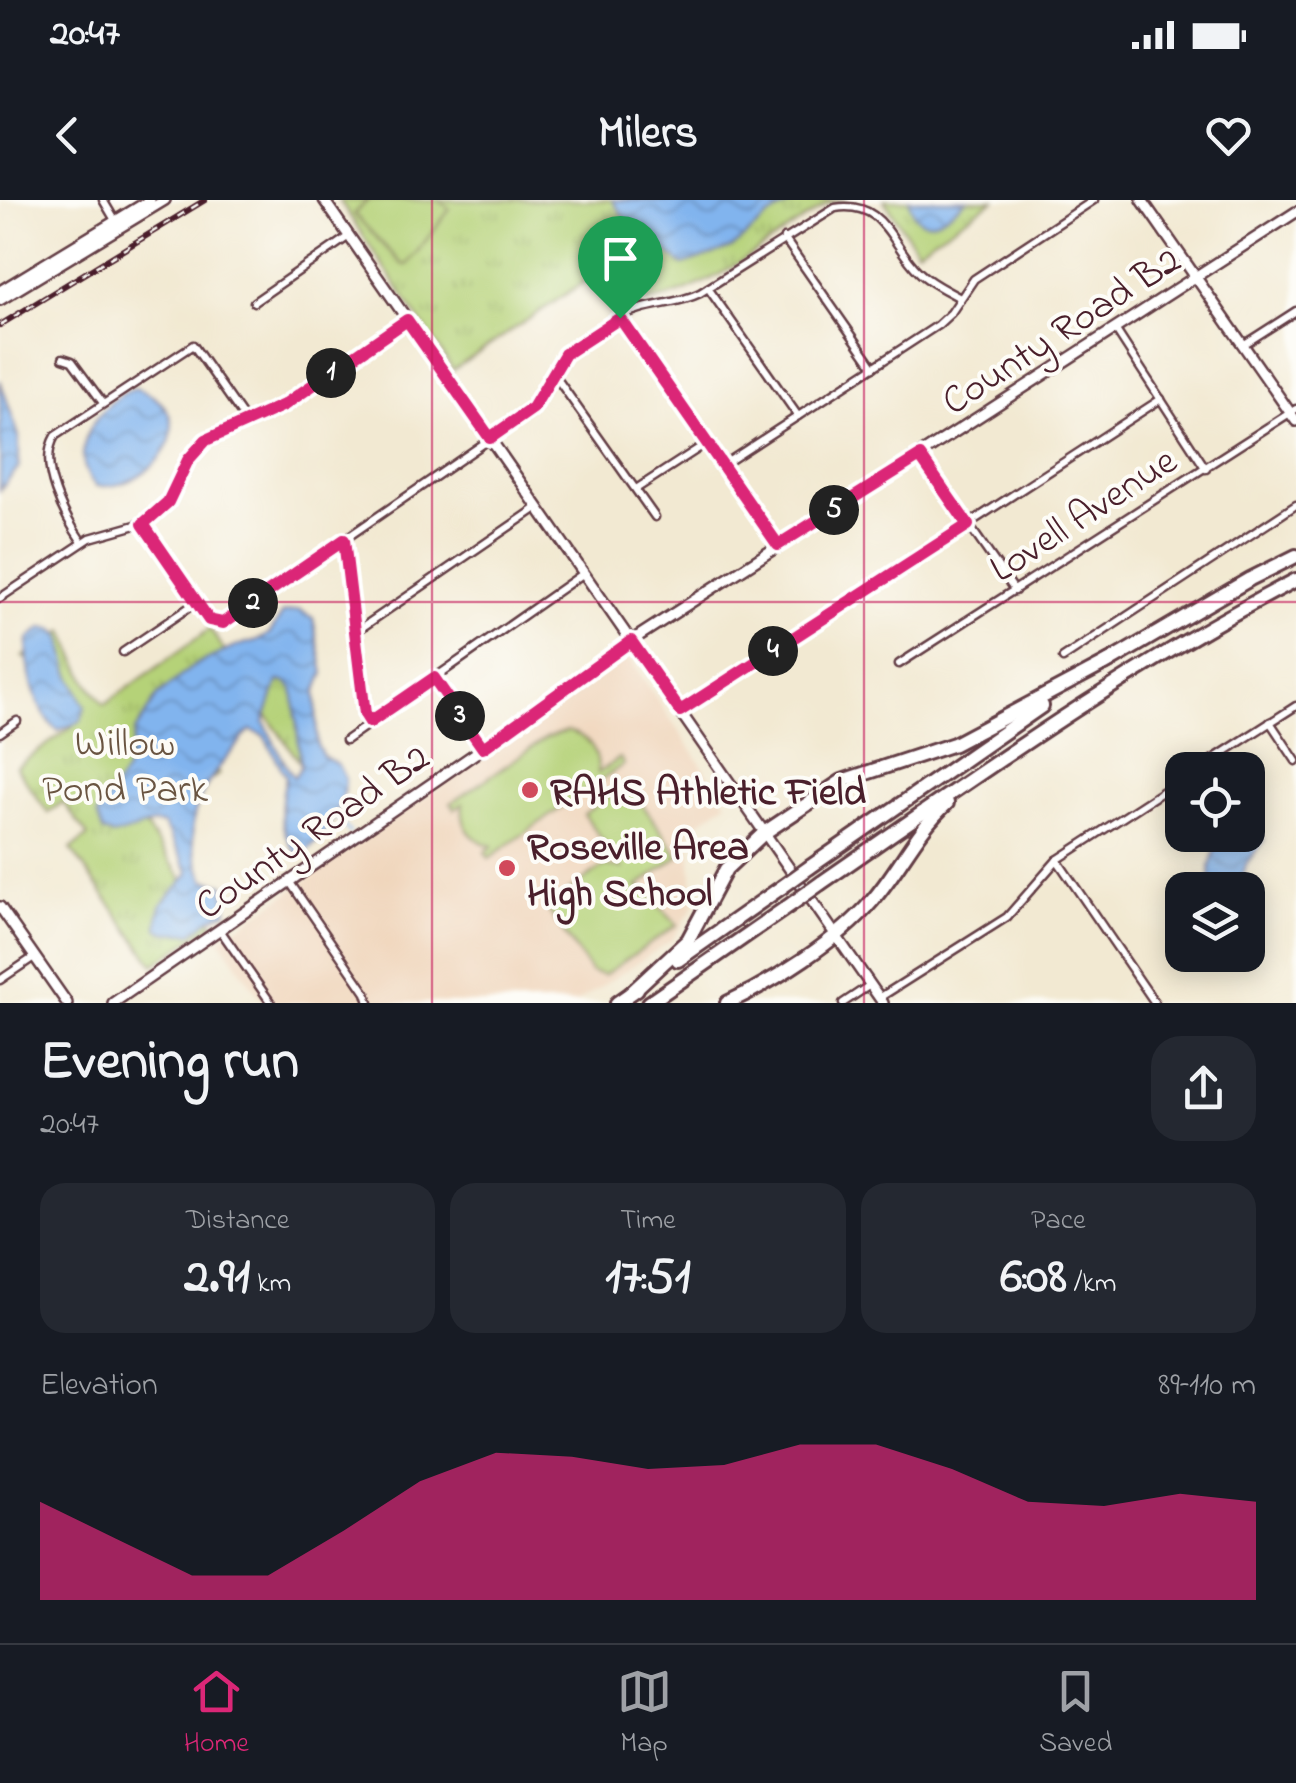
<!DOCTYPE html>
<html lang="en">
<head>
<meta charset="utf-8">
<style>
	:root { --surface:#171b24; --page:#242831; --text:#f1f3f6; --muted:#9ea1a6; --line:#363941; --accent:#db2777 }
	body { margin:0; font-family:"Indie Flower",sans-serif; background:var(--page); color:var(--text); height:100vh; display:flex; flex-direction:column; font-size:38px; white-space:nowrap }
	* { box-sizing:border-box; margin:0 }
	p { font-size:32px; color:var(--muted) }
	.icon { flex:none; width:55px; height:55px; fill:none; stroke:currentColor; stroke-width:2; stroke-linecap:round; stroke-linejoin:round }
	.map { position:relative; height:803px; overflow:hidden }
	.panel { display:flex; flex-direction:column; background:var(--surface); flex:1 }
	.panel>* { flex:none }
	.fabs { position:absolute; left:1165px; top:552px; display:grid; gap:20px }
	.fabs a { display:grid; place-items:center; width:100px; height:100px; border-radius:20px; background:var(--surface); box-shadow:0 5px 25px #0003; font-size:50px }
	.pin { position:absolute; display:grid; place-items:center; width:85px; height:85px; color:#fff; margin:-102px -42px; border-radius:50% 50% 50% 0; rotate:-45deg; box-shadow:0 0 10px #0007 }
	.pin .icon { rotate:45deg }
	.km { position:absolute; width:50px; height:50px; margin:-25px; border-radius:50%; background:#222; color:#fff; font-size:28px; line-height:50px; text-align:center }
	.round { display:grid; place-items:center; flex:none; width:105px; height:105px; border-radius:30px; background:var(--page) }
	.headline { display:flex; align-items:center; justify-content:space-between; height:170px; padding:0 40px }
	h1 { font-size:55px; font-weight:800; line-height:75px }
	.stats { display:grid; grid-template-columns:repeat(3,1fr); gap:15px; height:170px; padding:10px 40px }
	.stats div { display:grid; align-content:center; border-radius:25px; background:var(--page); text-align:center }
	.stats b { font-size:50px; font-weight:800 }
	.stats small { font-size:28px; font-weight:400 }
	.stats p { font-size:28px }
	.chart { height:280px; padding:20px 40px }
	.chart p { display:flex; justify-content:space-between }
	.chart svg { width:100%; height:180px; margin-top:10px; fill:var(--accent); opacity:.7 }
	.status { display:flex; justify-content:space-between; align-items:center; height:70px; padding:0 50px; background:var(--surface); direction:ltr }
	.status svg { height:28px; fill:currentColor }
	header { display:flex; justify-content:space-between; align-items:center; height:130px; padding:0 40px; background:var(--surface); font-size:45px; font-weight:800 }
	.tabs { display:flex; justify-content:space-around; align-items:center; height:140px; border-top:2px solid var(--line); background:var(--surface); font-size:28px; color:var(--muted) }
	.tabs a { display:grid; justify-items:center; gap:5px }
	.tabs .active { color:var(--accent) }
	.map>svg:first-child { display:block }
	.built { fill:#f0d6bc }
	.park { fill:url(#park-tufts); stroke:#807852; stroke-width:2.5 }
	.pitch { fill:#b5d278; stroke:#807852; stroke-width:2.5 }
	.water { fill:url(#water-waves); stroke:#666a8c; stroke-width:2.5; fill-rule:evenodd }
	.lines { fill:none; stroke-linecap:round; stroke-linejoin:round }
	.stream { stroke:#81b4ee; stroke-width:2.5 }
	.street-casing { stroke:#633d44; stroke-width:11 }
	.secondary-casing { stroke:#633d44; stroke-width:14 }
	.highway-casing { stroke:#633d44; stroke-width:18 }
	.street { stroke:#fff; stroke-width:6 }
	.secondary { stroke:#fff; stroke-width:9 }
	.highway { stroke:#fff; stroke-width:12 }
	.rail-casing { stroke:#4a1f2b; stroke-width:6 }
	.rail { stroke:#fdfcf7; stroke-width:2.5; stroke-dasharray:8; stroke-linecap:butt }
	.highway-bridge-casing { stroke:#633d44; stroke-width:18; stroke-linecap:butt }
	.highway-bridge { stroke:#fff; stroke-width:12 }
	.route-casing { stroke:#fff; stroke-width:20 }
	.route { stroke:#db2777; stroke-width:12 }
	.grid { fill:none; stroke:#c2185b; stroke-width:2.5; stroke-opacity:0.55 }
	.poi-dot { fill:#d1495b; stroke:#fdfcf7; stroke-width:4 }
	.labels { text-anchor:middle; stroke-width:8; stroke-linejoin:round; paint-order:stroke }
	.street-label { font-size:40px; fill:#4a1f2b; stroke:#fdfcf7 }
	.park-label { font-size:40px; fill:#6a5542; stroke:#fdfcf7 }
	.poi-label { font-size:40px; font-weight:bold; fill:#4a1f2b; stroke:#fdfcf7; text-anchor:start }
</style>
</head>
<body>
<div class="status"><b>20:47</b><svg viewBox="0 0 49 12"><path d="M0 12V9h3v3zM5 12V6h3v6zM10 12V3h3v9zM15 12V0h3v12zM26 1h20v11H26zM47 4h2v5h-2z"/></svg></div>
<header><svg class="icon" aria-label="back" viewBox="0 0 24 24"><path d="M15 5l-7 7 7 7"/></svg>Milers<svg class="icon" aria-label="heart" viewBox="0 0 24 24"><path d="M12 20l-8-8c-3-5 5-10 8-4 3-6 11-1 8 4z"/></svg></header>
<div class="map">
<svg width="1296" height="803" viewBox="0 0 1296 803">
	<defs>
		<pattern id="park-tufts" width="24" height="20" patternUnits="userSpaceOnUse" patternTransform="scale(2.5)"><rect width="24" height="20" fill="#b5d278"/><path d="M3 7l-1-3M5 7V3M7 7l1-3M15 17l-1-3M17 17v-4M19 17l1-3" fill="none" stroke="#9db468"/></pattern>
		<pattern id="water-waves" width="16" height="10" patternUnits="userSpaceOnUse" patternTransform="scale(2.5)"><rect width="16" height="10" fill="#81b4ee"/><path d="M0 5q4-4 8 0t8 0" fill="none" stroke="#6c92c1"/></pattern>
	</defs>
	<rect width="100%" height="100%" fill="#fdfcf7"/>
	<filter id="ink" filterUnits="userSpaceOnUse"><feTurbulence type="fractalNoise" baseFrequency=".01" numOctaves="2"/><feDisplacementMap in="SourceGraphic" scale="20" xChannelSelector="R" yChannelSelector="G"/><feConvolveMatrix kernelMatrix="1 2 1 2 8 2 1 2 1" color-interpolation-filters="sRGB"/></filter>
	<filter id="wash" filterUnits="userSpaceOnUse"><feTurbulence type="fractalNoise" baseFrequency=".0048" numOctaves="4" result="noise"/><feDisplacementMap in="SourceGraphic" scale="40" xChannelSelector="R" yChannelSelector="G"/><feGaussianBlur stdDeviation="2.25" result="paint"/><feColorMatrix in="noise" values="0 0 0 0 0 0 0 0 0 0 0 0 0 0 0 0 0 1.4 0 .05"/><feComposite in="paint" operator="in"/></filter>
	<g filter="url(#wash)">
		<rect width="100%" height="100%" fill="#f2e9d2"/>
		<path class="built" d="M625 459 632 462 727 602 689 630 694 706 672 740 576 803H264L220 740Z"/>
		<g class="park">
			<path d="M339 0H846L825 5C770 41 714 89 648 102L618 59 453 170Z"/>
			<path d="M884 0H994L917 50Z"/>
			<path d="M210 429 237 470 290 435 303 567 262 509 203 552 219 574 146 627 214 724 154 765 71 649 88 636 63 602 48 613 16 567 72 527C70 497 48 471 23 457L64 431 86 480 104 505Z"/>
		</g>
		<g class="pitch">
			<path d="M368 0H438L450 9 407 65 402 64 354 14Z"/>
			<path d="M567 531C589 536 599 551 598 573L620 558 624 564 489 658 485 652 492 646C472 640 460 627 463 604L455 609 451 603 546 538Z"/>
			<path d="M627 583 679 656 637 687 643 688 677 725 604 775 591 772 546 707 604 666 622 668 584 614Z"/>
		</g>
		<g class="water">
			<path d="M612 0H798L767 18 732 48 683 65 657 44 646 27 629 24Z"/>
			<path d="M909 0H967C946 15 920 42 909 0Z"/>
			<path d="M0 180 19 236V267L0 290Z"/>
			<path d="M135 188C212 214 153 292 96 286 63 252 99 202 135 188Z"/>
			<path d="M300 410 313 418 324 473 316 492 317 545 323 556 338 565 345 579C345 603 321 649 297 654 278 630 279 606 286 577L264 536 250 530C209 579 172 614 205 680L224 684 227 711 208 720 193 733H167L158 729C156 697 173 696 189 673L164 625 155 623 113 636 103 631 97 614 126 571 135 531 157 496 194 465 237 446 261 439 270 433 283 413ZM278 481 286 482 293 488 301 567 294 577C287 570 270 534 264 522Z"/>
			<path d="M42 428 53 429 61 436 69 472 85 507 81 521 58 531C35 511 25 468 28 439Z"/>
			<path d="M1248 626 1264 640 1246 664 1239 690H1211L1210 667 1219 635H1248Z"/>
		</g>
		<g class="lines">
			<path class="stream" d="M333 613 350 633"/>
		</g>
	</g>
	<g filter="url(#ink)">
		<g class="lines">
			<defs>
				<g id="street">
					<path d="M103 0 116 22"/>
					<path d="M784 38 874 167"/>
					<path d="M708 88 798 216"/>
					<path d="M254 102 349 36"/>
					<path d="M620 117 778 345"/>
					<path d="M1115 129 1206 269"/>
					<path d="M1243 145 1296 111"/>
					<path d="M63 158 72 161 103 203"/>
					<path d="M553 173 655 317"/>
					<path d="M920 255 1015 391"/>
					<path d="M723 265 938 125 951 113 974 79 1094 0"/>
					<path d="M636 289 707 243"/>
					<path d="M143 324 209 420 223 423 528 213C546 195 549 171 566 154 584 136 615 116 640 109 660 103 680 103 700 93L835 8C885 0 890 44 919 72 930 83 946 90 960 98"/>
					<path d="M344 340 362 508 371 522"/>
					<path d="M82 342C65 317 37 266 55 236L193 145 247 222"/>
					<path d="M0 398 90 338 150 321 168 302 187 260 206 241 284 205 407 120"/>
					<path d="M354 433 538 307"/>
					<path d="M123 452 197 402"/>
					<path d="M1063 458 1296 305"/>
					<path d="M899 464 1296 209"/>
					<path d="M434 479 483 548"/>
					<path d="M680 511 1161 199"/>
					<path d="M1270 522 1296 561"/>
					<path d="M0 533 17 521"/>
					<path d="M346 540 584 373"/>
					<path d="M1196 570 1296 506"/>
					<path d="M1057 660 1155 803"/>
					<path d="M289 681 366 793 369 803"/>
					<path d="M220 730 271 803"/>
					<path d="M0 780 34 757"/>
					<path d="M879 798 1007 717 1057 660 1182 579"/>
					<path d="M843 803 870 785"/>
				</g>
				<g id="secondary">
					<path d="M324 0 883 803"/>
					<path d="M1142 0 1296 221"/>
					<path d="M0 91 150 0"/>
					<path d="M0 100 165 0"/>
					<path d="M0 707 67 803"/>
					<path d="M113 803 483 548 631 441 1296 12"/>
				</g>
				<g id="highway">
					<path d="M1105 464 1250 379 1296 356"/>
					<path d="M810 667 1042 506"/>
					<path d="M821 683C976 576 1128 467 1296 380"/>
					<path d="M678 760 782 687"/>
					<path d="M631 793 688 740 726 669 764 633 842 581 954 544 1110 461"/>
					<path d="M617 803 637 789"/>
					<path d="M649 803 793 703"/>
					<path d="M727 803C774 781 838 741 872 701 899 670 916 631 947 603"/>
				</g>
			</defs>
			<use href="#street" class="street-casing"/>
			<use href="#secondary" class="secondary-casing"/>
			<use href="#highway" class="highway-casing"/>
			<use href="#street" class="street"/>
			<use href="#secondary" class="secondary"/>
			<use href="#highway" class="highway"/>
			<defs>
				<path id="rail" d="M0 125 205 0"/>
			</defs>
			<use href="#rail" class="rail-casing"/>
			<use href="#rail" class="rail"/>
			<defs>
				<g id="highway-bridge">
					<path d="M782 687 810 667"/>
					<path d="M793 703 821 683"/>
				</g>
			</defs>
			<use href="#highway-bridge" class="highway-bridge-casing"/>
			<use href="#highway-bridge" class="highway-bridge"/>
		</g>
	</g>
	<g class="lines" filter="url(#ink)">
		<defs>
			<path id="route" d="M620 118 778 345 920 256 968 325 680 511 631 441 483 548 434 478 370 522 365 514 344 340 223 423 209 420 143 324 168 302 188 260 206 240 284 205 407 120 490 238 533 208 565 154Z"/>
		</defs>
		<use href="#route" class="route-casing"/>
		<use href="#route" class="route"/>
	</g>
	<path class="grid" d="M432 0V803M864 0V803M0 402H1296"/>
	<g class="poi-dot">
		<circle cx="530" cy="590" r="10"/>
		<circle cx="507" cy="668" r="10"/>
	</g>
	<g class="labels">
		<g class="street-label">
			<text transform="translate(1060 129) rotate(-33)" y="14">County Road B2</text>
			<text transform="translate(1082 313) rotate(-33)" y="14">Lovell Avenue</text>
			<text transform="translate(311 630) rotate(-35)" y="14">County Road B2</text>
		</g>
		<g class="park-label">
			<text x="125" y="555">Willow<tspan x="125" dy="46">Pond Park</tspan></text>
		</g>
		<g class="poi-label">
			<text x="550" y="604">RAHS Athletic Field</text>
			<text x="527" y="659">Roseville Area<tspan x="527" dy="46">High School</tspan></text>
		</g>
	</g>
</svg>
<div class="fabs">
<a><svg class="icon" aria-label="locate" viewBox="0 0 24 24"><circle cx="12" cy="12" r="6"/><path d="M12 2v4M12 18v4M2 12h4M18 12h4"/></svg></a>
<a><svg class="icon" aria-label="layers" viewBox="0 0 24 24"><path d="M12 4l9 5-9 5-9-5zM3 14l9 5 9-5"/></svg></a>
</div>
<div class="pin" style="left:620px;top:118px;background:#1e9e55"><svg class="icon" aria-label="arrive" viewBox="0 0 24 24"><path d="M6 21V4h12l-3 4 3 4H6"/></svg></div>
<b class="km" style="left:331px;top:173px">1</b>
<b class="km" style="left:253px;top:403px">2</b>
<b class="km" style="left:460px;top:516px">3</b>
<b class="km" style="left:773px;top:451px">4</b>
<b class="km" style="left:834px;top:310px">5</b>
</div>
<section class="panel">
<div class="headline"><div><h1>Evening run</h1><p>20:47</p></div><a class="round"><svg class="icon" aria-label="share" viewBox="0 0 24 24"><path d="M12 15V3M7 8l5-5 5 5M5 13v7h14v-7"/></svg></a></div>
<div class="stats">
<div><p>Distance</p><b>2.91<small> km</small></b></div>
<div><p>Time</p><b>17:51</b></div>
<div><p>Pace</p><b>6:08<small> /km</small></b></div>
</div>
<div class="chart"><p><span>Elevation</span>89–110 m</p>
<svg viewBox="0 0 160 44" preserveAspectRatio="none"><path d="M0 44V20L10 29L20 38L30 38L40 27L50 15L60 8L70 9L80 12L90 11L100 6L110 6L120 12L130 20L140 21L150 18L160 20V44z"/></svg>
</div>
</section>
<nav class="tabs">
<a class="active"><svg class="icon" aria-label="home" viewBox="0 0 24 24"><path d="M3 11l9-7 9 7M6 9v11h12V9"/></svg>Home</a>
<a><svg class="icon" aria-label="map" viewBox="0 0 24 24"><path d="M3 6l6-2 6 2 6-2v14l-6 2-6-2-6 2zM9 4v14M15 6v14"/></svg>Map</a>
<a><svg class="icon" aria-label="saved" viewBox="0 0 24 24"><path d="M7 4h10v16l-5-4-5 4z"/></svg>Saved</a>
</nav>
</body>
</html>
